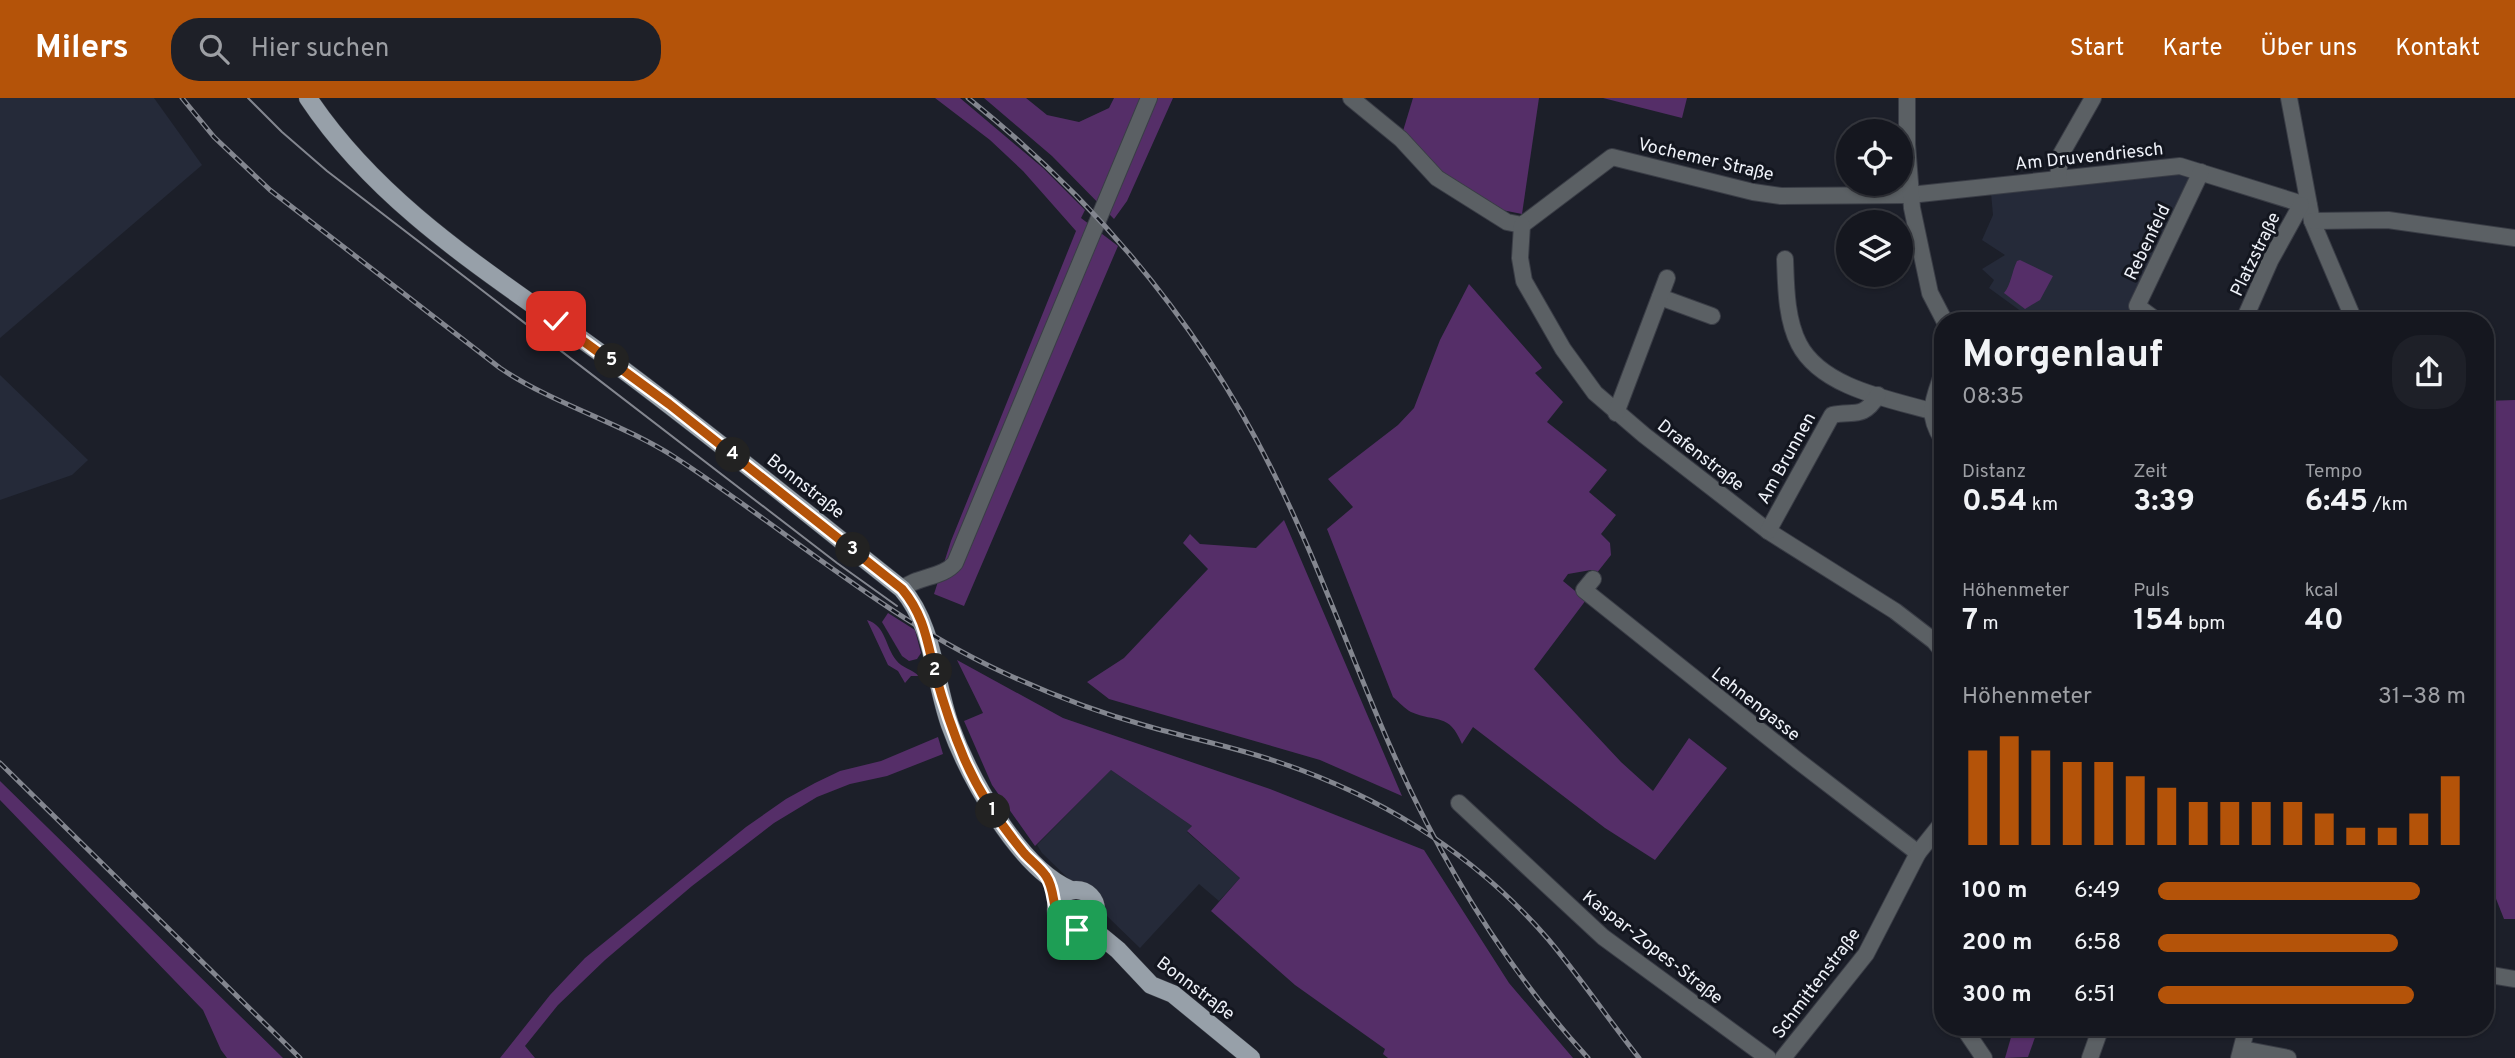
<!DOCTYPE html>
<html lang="de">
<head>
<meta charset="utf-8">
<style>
	:root { --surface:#15171f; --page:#1e2028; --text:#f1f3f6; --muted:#9d9fa4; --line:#34363d; --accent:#b45309 }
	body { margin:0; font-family:Overpass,sans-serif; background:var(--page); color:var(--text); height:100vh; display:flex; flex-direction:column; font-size:26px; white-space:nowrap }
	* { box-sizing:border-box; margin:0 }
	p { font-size:23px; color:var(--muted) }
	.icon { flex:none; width:38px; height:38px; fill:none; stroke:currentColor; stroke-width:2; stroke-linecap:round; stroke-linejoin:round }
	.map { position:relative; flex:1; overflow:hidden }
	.details { position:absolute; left:1934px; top:214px; width:560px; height:724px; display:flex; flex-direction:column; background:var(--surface); border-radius:28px; box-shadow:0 2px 5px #0004,0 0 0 2px var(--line) }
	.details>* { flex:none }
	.buttons { position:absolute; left:1836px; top:21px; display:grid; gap:14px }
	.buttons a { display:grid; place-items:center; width:77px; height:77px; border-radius:50%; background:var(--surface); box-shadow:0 2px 5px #0004,0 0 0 2px var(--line); font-size:35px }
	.pin { position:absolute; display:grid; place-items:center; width:60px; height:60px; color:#fff; margin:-30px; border-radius:14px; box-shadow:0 4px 10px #0006 }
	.km { position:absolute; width:35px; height:35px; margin:-18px; border-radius:50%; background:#222; color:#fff; font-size:19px; line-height:35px; text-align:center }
	.round { display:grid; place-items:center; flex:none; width:74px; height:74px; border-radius:28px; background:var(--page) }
	.headline { display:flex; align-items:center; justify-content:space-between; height:119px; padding:0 28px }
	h1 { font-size:38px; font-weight:700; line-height:52px }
	.stats { display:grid; grid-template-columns:repeat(3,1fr); gap:10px; height:119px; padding:7px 28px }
	.stats div { display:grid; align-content:center }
	.stats b { font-size:30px; font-weight:700 }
	.stats small { font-size:19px; font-weight:400 }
	.stats p { font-size:19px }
	.chart { height:196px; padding:14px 28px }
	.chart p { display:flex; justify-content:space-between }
	.chart svg { width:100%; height:126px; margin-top:7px; stroke:var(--accent); stroke-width:6 }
	ul { padding:0 28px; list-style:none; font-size:23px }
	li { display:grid; grid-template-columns:112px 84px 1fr; align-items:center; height:52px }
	li i { height:18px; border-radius:9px; background:var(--accent) }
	header { display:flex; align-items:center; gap:42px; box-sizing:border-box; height:98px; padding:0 35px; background:var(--accent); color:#fff }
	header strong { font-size:33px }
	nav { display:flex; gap:38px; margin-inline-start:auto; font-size:24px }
	.search { width:490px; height:63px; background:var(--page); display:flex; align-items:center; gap:18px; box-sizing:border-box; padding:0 24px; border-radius:28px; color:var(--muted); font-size:26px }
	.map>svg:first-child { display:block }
	.built { fill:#252a39 }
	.green { fill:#552e68 }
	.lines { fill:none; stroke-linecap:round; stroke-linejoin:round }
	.minor-casing { stroke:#3a3d46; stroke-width:18 }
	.major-casing { stroke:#3a3d46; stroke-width:19 }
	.minor { stroke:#5b6064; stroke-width:16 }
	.major { stroke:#97a0a9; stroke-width:18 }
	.tram { stroke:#83868f; stroke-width:2 }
	.rail-casing { stroke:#83868f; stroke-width:5 }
	.rail { stroke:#13161f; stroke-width:2.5; stroke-dasharray:8; stroke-linecap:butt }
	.route-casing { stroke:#fff; stroke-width:14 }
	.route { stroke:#b45309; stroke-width:9 }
	.labels { text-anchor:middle; stroke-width:6; stroke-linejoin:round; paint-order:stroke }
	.street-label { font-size:18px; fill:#eff2f9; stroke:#13161f }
</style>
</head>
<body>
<header>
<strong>Milers</strong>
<div class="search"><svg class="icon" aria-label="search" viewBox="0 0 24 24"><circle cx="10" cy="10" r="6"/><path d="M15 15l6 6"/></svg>Hier suchen</div>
<nav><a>Start</a><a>Karte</a><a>Über uns</a><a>Kontakt</a></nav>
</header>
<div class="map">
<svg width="2515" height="960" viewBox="0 0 2515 960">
	<rect width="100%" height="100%" fill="#1c1f29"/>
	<g class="built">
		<path d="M0 0H154L202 67 0 240Z"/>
		<path d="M2172 74 2188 77 2192 82 2128 216 2123 214 2118 222H2049L2038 217 2033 222 1989 190 1994 182 1982 171 2005 157 1982 142 1993 117 1991 95Z"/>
		<path d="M0 277 88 362 72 377 0 402Z"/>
		<path d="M1111 672 1192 728 1187 734 1240 780 1219 803 1199 786 1140 850 1042 755 1037 747Z"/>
	</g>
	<g class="green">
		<path d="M935 0H960L1043 70 1085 112 1081 120 1118 148 964 508 934 496 951 443 1076 133 1023 73 990 42Z"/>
		<path d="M984 0H1026L1047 17 1079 24 1109 10 1114 0H1173L1127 103 1114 121 1052 58Z"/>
		<path d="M1413 0H1539L1522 116 1502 112 1440 77 1403 33Z"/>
		<path d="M1603 0H1687L1682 20Z"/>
		<path d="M2020 162 2053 178 2040 202 2025 211 2004 195C2011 187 2012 173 2017 163Z"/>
		<path d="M1469 186 1540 267 1542 270 1535 275 1563 304 1547 324 1607 372 1589 394 1616 417 1601 436 1610 445 1611 457 1596 476 1591 472 1568 476 1563 483 1586 502 1534 571 1621 664 1653 693 1689 640 1727 670 1655 762 1605 730 1473 629 1462 646C1449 614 1436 625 1411 614 1405 611 1399 604 1393 599L1327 431 1353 409 1328 381 1398 327 1414 310 1440 242Z"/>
		<path d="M2515 302V821H2504L2489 783 2488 711 2485 710 2488 500 2485 432V303Z"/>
		<path d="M1284 422 1402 698 1320 662 1109 601 1087 584 1124 560 1208 471 1183 445 1190 436 1200 446 1256 450Z"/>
		<path d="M888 515 915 532 921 555 917 561 909 563 902 558 882 524Z"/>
		<path d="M867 522C886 528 885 548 896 562 902 570 912 571 919 578H911L905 585 898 573 888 567Z"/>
		<path d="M957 562 1063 620 1270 691 1424 752 1509 885 1573 960H1388L1383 956 1385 951 1295 887 1211 813 1240 780 1187 733 1192 728 1111 672 1035 748 992 687 964 623 983 615Z"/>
		<path d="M938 639 943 656 887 678 850 686 817 699 774 725 692 788 605 862 558 907 525 948 535 960H500L550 897 585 860 746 729 786 701 815 685 840 673 881 663Z"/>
		<path d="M0 683 283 960H227L221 952 203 912 0 702Z"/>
		<path d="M2014 929 2038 931 2028 959 2005 960Z"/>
	</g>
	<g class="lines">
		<defs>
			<g id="minor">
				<path d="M1351 0 1401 41 1437 80 1507 124 1522 127 1612 59 1753 94 1781 98 1910 97 2180 68 2309 108"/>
				<path d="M1907 0V46L1912 110 1930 195 1944 222"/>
				<path d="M2289 0 2312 123 2354 222"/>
				<path d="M2058 81 2060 58 2093 0"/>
				<path d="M2312 123 2388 122 2515 140"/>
				<path d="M1522 127 1520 160 1524 183 1563 251 1595 295 1644 337 1768 433 1895 513 1934 543 1942 553"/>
				<path d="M1785 161C1786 188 1786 221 1799 246 1821 289 1888 301 1931 313"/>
				<path d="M1660 199 1712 218"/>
				<path d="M2156 222 2137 208 2201 74"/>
				<path d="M2244 222 2270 163 2301 107"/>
				<path d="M1942 277C1933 303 1926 316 1942 341"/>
				<path d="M1616 315 1667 180"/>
				<path d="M1768 433 1832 317C1853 312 1863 322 1878 297"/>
				<path d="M1593 481 1584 492 1797 662 1918 755"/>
				<path d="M902 491C917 478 943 480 955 465L1149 0"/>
				<path d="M1459 705 1603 839 1768 960"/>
				<path d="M2485 876 2515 881"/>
				<path d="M1963 929 1984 960"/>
				<path d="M2242 951 2288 960"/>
				<path d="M1783 960 1866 856 1918 755 1942 725"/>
				<path d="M2090 960 2101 929"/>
				<path d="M2239 960 2247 929"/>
			</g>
			<g id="major">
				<path d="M308 0C384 114 502 182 610 262 710 336 805 414 902 491 934 528 934 582 950 627 968 677 1019 771 1071 792"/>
				<circle cx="1076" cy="812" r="20"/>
				<path d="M1084 831 1101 838 1118 852 1151 887 1173 896 1251 960"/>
			</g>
		</defs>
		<use href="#minor" class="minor-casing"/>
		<use href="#major" class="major-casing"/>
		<use href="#minor" class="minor"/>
		<use href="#major" class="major"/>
		<path class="tram" d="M248 0 282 34 327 73 837 465 897 508"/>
		<defs>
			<g id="rail">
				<path d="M182 0 214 39 270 92 500 270C555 307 620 324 676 360 784 430 882 518 1000 573 1047 595 1096 614 1147 628 1192 641 1239 650 1284 666 1386 701 1477 759 1548 841 1580 879 1608 921 1639 960"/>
				<path d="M968 0C1098 104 1203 230 1276 380 1319 467 1351 559 1390 648 1440 762 1504 868 1588 960"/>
				<path d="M0 665 300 960"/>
			</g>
		</defs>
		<use href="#rail" class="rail-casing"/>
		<use href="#rail" class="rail"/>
	</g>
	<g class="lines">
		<defs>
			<path id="route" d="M556 223 669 306 902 491C924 517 927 543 935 575 943 604 952 632 964 660 979 695 1000 726 1024 755 1031 763 1040 769 1046 778 1059 796 1048 831 1077 832"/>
		</defs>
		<use href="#route" class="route-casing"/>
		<use href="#route" class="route"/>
	</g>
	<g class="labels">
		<g class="street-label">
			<text transform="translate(2089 58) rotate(-6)" y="6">Am Druvendriesch</text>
			<text transform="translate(1706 61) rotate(13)" y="6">Vochemer Straße</text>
			<text transform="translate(2147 144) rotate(-64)" y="6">Rebenfeld</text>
			<text transform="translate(2255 156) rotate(-64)" y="6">Platzstraße</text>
			<text transform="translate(1701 357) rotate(38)" y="6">Drafenstraße</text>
			<text transform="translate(1786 360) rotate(-61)" y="6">Am Brunnen</text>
			<text transform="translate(806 388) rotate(38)" y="6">Bonnstraße</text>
			<text transform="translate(1756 606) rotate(38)" y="6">Lehnengasse</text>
			<text transform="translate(1653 849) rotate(38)" y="6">Kaspar-Zopes-Straße</text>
			<text transform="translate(1816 885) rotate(-53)" y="6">Schmittenstraße</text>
			<text transform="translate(1196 890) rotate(37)" y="6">Bonnstraße</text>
		</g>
	</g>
</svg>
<div class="buttons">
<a><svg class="icon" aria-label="locate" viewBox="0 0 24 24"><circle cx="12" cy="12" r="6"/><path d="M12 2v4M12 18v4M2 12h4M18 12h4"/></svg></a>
<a><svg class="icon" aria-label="layers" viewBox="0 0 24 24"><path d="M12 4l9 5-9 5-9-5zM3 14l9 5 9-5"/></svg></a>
</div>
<div class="pin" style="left:1077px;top:832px;background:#1e9e55"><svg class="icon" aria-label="arrive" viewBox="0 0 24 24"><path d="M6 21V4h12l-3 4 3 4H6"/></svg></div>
<div class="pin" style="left:556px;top:223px;background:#d93025"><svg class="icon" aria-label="check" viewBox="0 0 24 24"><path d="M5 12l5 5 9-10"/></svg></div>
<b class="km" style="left:993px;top:713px">1</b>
<b class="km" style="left:935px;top:573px">2</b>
<b class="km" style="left:853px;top:452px">3</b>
<b class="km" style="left:733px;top:357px">4</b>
<b class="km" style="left:612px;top:263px">5</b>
<section class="details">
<div class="headline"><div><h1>Morgenlauf</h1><p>08:35</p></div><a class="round"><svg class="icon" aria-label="share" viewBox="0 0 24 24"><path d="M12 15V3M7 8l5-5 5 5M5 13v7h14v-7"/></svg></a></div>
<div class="stats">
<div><p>Distanz</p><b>0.54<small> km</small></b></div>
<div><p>Zeit</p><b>3:39</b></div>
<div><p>Tempo</p><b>6:45<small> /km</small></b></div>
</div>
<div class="stats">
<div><p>Höhenmeter</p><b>7<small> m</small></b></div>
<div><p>Puls</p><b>154<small> bpm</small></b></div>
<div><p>kcal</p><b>40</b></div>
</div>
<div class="chart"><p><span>Höhenmeter</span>31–38 m</p>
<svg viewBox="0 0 160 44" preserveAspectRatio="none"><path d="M5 44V11M15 44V6M25 44V11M35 44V15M45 44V15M55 44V20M65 44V24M75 44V29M85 44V29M95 44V29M105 44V29M115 44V33M125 44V38M135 44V38M145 44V33M155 44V20"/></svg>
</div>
<ul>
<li><b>100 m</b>6:49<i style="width:85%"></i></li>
<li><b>200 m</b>6:58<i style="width:78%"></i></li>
<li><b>300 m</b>6:51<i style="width:83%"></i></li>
</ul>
</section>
</div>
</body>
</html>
